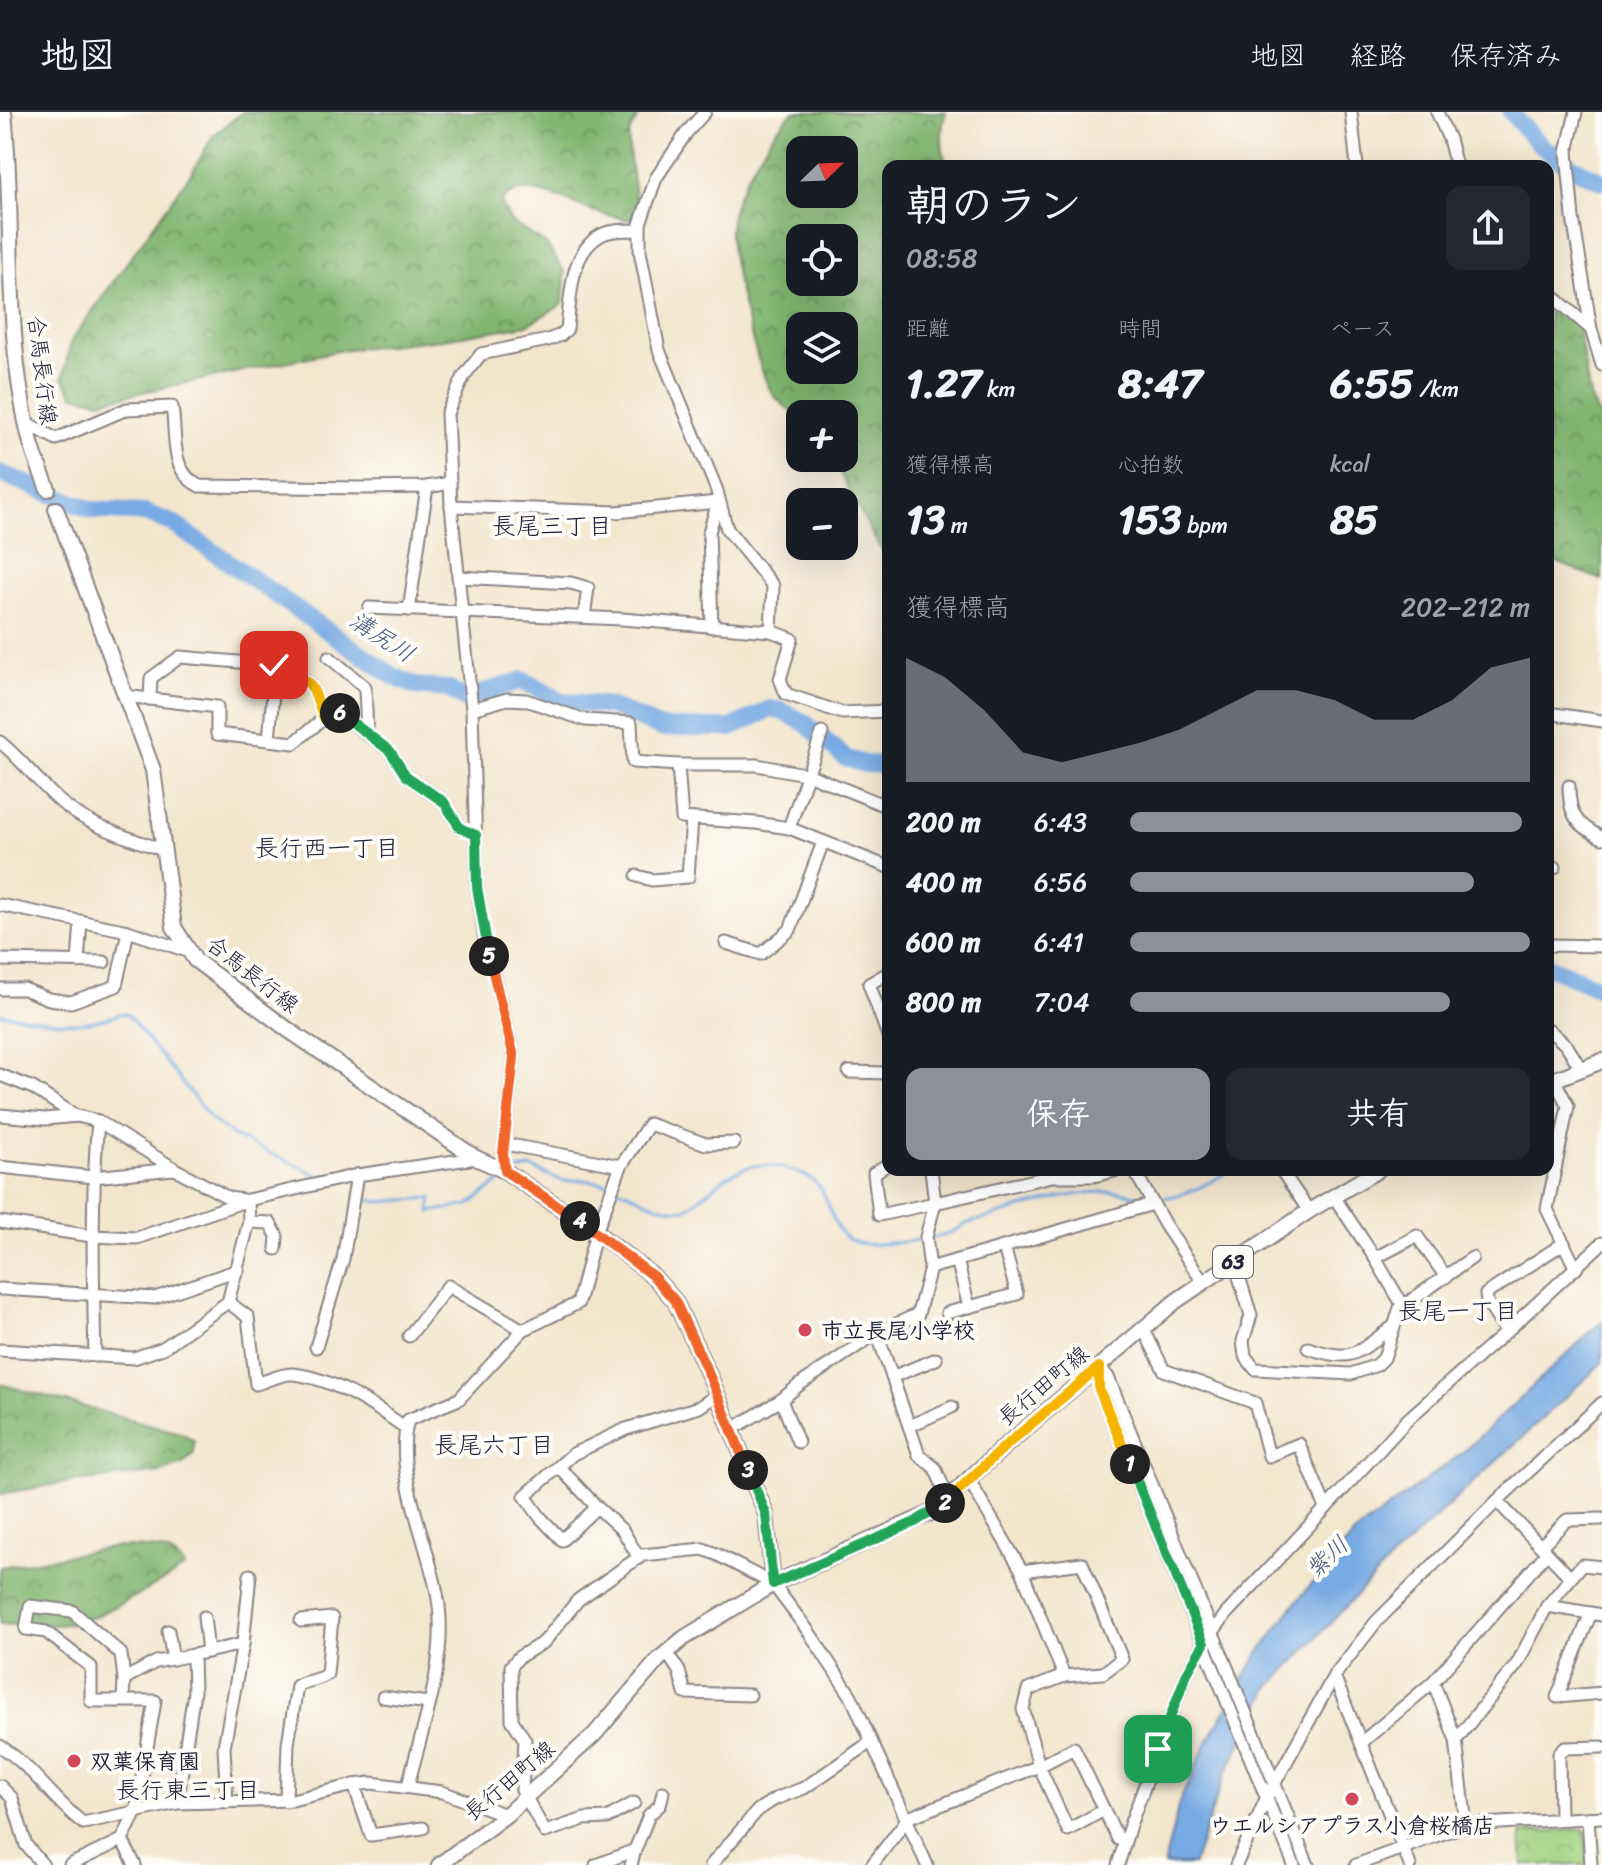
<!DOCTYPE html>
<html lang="ja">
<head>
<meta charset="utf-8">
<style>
	:root { --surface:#171b24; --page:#242831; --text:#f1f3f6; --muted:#9ea1a6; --line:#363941; --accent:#8c9099 }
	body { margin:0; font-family:Sriracha,"Klee One",sans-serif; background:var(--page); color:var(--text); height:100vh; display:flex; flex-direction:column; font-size:30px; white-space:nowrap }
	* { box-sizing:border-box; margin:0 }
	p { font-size:26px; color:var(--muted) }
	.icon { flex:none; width:44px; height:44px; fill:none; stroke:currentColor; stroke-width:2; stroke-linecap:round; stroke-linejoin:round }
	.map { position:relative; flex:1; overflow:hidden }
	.side { position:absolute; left:882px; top:48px; width:672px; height:1016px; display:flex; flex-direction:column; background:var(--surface); border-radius:16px; box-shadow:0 8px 32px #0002 }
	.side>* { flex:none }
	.needle { width:52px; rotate:67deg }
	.fabs { position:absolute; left:786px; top:24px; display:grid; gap:16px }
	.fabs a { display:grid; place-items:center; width:72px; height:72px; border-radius:16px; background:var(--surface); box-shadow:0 8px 32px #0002; font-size:40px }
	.pin { position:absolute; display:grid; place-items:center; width:68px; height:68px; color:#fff; margin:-34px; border-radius:16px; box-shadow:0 4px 12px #0006 }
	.km { position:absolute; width:40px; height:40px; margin:-20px; border-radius:50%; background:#222; color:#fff; font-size:22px; line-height:40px; text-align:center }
	.round { display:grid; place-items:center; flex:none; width:84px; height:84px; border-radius:16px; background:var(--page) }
	.overview { display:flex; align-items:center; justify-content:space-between; height:136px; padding:0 24px }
	h1 { font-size:44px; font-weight:700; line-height:60px }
	.figures { display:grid; grid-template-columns:repeat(3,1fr); gap:12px; height:136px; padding:8px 24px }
	.figures div { display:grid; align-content:center }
	.figures b { font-size:40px; font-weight:700 }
	.figures small { font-size:22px; font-weight:400 }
	.figures p { font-size:22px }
	.chart { height:224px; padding:16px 24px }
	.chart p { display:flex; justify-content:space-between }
	.chart svg { width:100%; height:144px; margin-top:8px; fill:var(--accent); opacity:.7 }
	.action { display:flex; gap:16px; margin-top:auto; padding:16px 24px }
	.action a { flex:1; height:92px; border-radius:16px; background:var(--accent); color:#fff; font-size:32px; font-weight:700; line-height:92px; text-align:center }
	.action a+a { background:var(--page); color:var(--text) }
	ul { padding:0 24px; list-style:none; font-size:26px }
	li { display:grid; grid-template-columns:128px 96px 1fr; align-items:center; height:60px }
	li i { height:20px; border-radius:10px; background:var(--accent) }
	header { display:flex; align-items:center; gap:48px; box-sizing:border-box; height:112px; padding:0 40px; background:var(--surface); border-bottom:2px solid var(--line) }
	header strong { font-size:38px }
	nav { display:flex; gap:44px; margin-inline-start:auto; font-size:28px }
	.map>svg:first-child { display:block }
	.forest { fill:url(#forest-crowns); stroke:#526c55; stroke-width:2; fill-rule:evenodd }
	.park { fill:url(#park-crowns); stroke:#627a5e; stroke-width:2 }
	.water { fill:#77aae3; stroke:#4c668f; stroke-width:2 }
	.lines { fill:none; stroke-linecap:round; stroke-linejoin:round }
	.stream { stroke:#77aae3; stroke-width:3 }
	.river { stroke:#77aae3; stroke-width:18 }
	.minor-casing { stroke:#8a8484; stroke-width:15 }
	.major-casing { stroke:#8a8484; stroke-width:18 }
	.minor { stroke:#fff; stroke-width:11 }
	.major { stroke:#fff; stroke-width:14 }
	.split-1-casing { stroke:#fff; stroke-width:16 }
	.split-2-casing { stroke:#fff; stroke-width:16 }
	.split-3-casing { stroke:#fff; stroke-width:16 }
	.split-4-casing { stroke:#fff; stroke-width:16 }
	.split-5-casing { stroke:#fff; stroke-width:16 }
	.split-6-casing { stroke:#fff; stroke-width:16 }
	.split-7-casing { stroke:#fff; stroke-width:16 }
	.split-1 { stroke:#22a559; stroke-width:10 }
	.split-2 { stroke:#f5b400; stroke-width:10 }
	.split-3 { stroke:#22a559; stroke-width:10 }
	.split-4 { stroke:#f0652b; stroke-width:10 }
	.split-5 { stroke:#f0652b; stroke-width:10 }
	.split-6 { stroke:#22a559; stroke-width:10 }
	.split-7 { stroke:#f5b400; stroke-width:10 }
	.poi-dot { fill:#d1495b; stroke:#fdfcf7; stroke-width:3 }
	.labels { text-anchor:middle; stroke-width:8; stroke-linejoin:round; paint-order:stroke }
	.shield { fill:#fdfcf7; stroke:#646373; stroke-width:2 }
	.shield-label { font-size:20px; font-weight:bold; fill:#22223b }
	.street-label { font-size:22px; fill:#22223b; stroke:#fdfcf7 }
	.poi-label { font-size:22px; font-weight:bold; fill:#22223b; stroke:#fdfcf7; text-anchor:start }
	.neighbourhood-label { font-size:24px; fill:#22223b; stroke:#fdfcf7 }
	.water-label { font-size:24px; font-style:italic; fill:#44587e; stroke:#fdfcf7 }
</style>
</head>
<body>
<header>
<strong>地図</strong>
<nav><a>地図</a><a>経路</a><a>保存済み</a></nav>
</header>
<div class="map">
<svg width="1602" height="1753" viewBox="0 0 1602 1753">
	<defs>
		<pattern id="forest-crowns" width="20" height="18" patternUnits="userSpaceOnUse" patternTransform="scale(2)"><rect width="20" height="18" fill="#81b56f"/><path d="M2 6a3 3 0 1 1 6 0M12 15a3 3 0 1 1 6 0" fill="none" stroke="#69935c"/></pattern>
		<pattern id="park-crowns" width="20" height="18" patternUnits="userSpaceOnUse" patternTransform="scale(2)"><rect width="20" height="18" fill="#a2d381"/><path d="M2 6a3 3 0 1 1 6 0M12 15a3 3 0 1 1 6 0" fill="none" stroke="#8bb570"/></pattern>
	</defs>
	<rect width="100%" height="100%" fill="#fdfcf7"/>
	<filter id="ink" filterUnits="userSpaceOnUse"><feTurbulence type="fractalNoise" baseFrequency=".0125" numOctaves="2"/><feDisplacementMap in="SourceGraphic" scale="16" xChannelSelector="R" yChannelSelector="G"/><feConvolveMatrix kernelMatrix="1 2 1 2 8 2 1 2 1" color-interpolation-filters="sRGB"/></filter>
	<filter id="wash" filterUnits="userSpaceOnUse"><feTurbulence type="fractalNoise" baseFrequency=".006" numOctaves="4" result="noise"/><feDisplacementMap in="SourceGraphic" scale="32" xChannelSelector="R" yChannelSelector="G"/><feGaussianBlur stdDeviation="1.8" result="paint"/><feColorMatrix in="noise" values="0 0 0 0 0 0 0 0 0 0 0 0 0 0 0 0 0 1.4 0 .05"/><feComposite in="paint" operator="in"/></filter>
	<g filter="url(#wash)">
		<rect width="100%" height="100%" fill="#f3e6cd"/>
		<g class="forest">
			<path d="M243 0H641C637 7 630 16 629 23 626 43 640 93 635 106L630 108C618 105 605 103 593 99 571 91 517 63 501 91L511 110 546 132 565 161 563 192 527 213 450 226 342 238 101 289 73 283 63 266 71 229 194 57 213 24Z"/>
			<path d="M793 0H946C940 16 941 38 947 54H888V443L878 433 832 346H844V302H800V305C790 298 779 291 772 281 758 259 728 143 730 116 731 84 769 22 793 0ZM800 38H844V82H800ZM800 126H844V170H800ZM800 214H844V258H800Z"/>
			<path d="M1548 186 1577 209 1590 285 1602 310V468L1548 447Z"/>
			<path d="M0 1272 184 1322 194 1329V1341L183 1352 161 1360 57 1372 0 1382Z"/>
			<path d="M116 1435C139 1436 171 1432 185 1455 164 1470 105 1502 80 1509 54 1516 27 1514 0 1512V1455Z"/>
		</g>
		<path class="park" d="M1585 1717 1588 1753H1523L1521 1721Z"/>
		<path class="water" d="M1602 1209V1251L1389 1449 1269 1576 1224 1665 1193 1753H1164L1179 1691 1205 1634 1255 1547 1292 1495 1356 1420 1462 1341Z"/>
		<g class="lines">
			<g class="stream">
				<path d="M0 902C49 907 73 920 123 901L128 903 211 1007 233 1024 324 1066"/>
				<path d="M515 1059 532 1056 563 1069 583 1068 611 1072"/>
				<path d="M618 1076C639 1084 663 1100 686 1097 724 1068 742 1041 793 1059 803 1062 812 1066 819 1074 830 1089 832 1117 848 1127 864 1136 885 1131 902 1130 925 1128 948 1126 965 1112 1015 1100 1068 1077 1119 1080 1127 1081 1136 1083 1144 1084"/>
				<path d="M356 1081 377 1090 432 1086 430 1100 469 1093 505 1066"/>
				<path d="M1156 1086C1183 1086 1207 1073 1230 1058"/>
			</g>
			<g class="river">
				<path d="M1511 0C1540 37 1560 51 1602 69"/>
				<path d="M0 361 91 398 145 401 172 411 393 564 415 574 448 577 465 587 522 568 561 589 610 594 661 616H731L770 597 782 599 805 611 845 646 865 652 888 653"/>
				<path d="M1548 854 1602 877"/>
			</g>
		</g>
	</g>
	<g filter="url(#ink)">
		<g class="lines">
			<defs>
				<g id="minor">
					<path d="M705 0 687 20 656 66 640 112V139L659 238 716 376 727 417 773 474 771 519"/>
					<path d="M1351 0 1357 54"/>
					<path d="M1437 0 1449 27 1456 54"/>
					<path d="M1576 0 1567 40 1573 106 1591 217 1602 253"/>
					<path d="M1548 180 1591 217"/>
					<path d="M27 311 56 327 127 297 172 295C177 326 169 358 199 374L364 376 427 375 450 371"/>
					<path d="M451 394 616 400 718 390"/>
					<path d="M458 465 571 471 588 476 584 505"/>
					<path d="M369 496 622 507 771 519 792 527 780 567 786 582 842 601 888 599"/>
					<path d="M409 498 427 375"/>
					<path d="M712 515 709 420 718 390"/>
					<path d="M329 545 365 575 367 622 390 639 406 664 444 690 460 716 476 723"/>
					<path d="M281 562C316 565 312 577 324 606"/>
					<path d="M125 584 217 595V622L294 631 335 597 367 622"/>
					<path d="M150 587 151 566 180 545 274 553 281 562 274 569 269 628"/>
					<path d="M472 597 507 587 526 588 585 608 631 611 633 650 678 653H757L810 663 888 695"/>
					<path d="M1548 601 1602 609"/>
					<path d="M0 630C20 646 34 665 53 683 83 713 124 724 163 738"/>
					<path d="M678 653 682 706 756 711 789 716 888 755"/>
					<path d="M1569 674C1569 705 1577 712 1602 726"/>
					<path d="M789 716 822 621"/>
					<path d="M1548 754 1555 755"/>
					<path d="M637 764 652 768 688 765 692 707"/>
					<path d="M0 793 128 819 187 839"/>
					<path d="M726 831 761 842 790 818 823 730"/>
					<path d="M1548 833 1602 834"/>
					<path d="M0 848 104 850"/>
					<path d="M78 850 81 809"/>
					<path d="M888 861 869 872 888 924"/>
					<path d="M0 877H24L49 887 71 890 116 874 128 819"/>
					<path d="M1548 917 1567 934 1581 957"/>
					<path d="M849 960 888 961"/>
					<path d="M0 963 33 976 76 1004"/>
					<path d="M1554 967 1568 994 1547 1097 1576 1157"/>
					<path d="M0 1003 45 1007 77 1004 98 1009 175 1057 229 1086 243 1088"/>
					<path d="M505 1032 621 1054"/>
					<path d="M888 1052 874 1061 879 1103 935 1091 926 1125 930 1156"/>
					<path d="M0 1055 93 1065 174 1057"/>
					<path d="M931 1058 935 1091 1052 1064H1094L1119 1058"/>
					<path d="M1134 1058 1165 1113 1203 1170"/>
					<path d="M1281 1058 1309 1099"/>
					<path d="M505 1059 503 1042 514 945 485 827 477 775 472 597 451 394 447 301 464 264 481 242 548 228 561 223 567 217C571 185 569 141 601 123 612 117 627 119 639 118"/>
					<path d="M1334 1085 1375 1146"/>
					<path d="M0 1110 92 1124 137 1126 248 1088 357 1063 476 1046"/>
					<path d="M249 1110 270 1111 277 1124 276 1137"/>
					<path d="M957 1148 969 1195"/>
					<path d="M1234 1149 1251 1203 1243 1229 1245 1244 1255 1257 1351 1262 1377 1253 1384 1246 1400 1196 1472 1146"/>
					<path d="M0 1177 155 1186 238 1158"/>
					<path d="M228 1190 248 1205 256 1272C267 1269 282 1261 293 1262 333 1266 373 1293 406 1316"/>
					<path d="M1403 1194 1375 1146 1417 1124 1446 1165"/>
					<path d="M947 1201 1017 1182 1004 1135"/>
					<path d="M1506 1220 1487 1190 1486 1182 1564 1131"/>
					<path d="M877 1221 919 1343 935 1356 949 1388"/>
					<path d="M409 1224 448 1174 523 1218"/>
					<path d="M316 1235 343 1147 357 1063"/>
					<path d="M1308 1236C1356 1252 1356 1240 1394 1214"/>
					<path d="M0 1238 134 1246 163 1236 228 1190 249 1110 248 1088"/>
					<path d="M95 1244C93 1165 91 1087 98 1009"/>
					<path d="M1099 1255 1108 1265 1308 1753"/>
					<path d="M1099 1255V1277L1294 1753"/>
					<path d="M892 1265 936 1247"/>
					<path d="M781 1288 798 1330"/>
					<path d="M909 1314 952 1295"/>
					<path d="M731 1318 781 1288 799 1273 877 1221 918 1202 930 1156 1153 1092"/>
					<path d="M559 1355 597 1395 562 1428 540 1405 525 1384 573 1342 626 1317 699 1295 717 1283"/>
					<path d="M1497 1389 1570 1465"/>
					<path d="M597 1395 623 1419 639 1446"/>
					<path d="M1326 1396 1408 1307 1506 1220 1602 1131"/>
					<path d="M1541 1434 1567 1408 1602 1407"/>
					<path d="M1022 1459 1082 1451 1122 1547 1103 1561 1064 1564"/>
					<path d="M1547 1494 1602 1503"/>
					<path d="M1591 1501 1557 1585 1602 1581"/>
					<path d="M204 1505 208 1540"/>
					<path d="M168 1519 173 1547"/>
					<path d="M667 1541 679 1559 685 1581 750 1583"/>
					<path d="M193 1543 243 1532"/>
					<path d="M1334 1564 1410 1753"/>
					<path d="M124 1567 156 1550 193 1543 194 1580 177 1691"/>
					<path d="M1433 1570 1456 1628"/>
					<path d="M383 1585 429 1591"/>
					<path d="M1361 1631 1433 1570 1547 1441"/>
					<path d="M0 1634C32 1654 53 1688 83 1711L177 1691 292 1688 354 1673 371 1671 442 1680 506 1703"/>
					<path d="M354 1673 371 1723 423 1716"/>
					<path d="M0 1674 12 1686 26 1733 43 1753"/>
					<path d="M408 1674C422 1616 446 1554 439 1494 433 1438 392 1364 408 1308L459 1287 523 1218 578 1191 596 1120 621 1054 649 1012 706 1032 734 1031"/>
					<path d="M286 1689 288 1632 297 1574C307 1567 317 1570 327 1562L332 1506 301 1509"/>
					<path d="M227 1690 224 1635 243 1532 250 1463"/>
					<path d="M634 1691 607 1706 584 1707 545 1720 522 1678 525 1628 512 1608 511 1554 519 1545 544 1530 578 1488 642 1443 703 1437 716 1442 773 1472 809 1520 851 1584 927 1753"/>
					<path d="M1104 1698 1068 1718 1039 1654 1074 1636 1118 1727"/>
					<path d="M1588 1706 1591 1753"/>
					<path d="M1560 1707 1559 1642 1565 1636 1602 1635"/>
					<path d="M1466 1713 1456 1628 1517 1552 1547 1494 1582 1453 1602 1455"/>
					<path d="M122 1728 135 1753"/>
					<path d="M635 1738 649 1703 660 1693 663 1680"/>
					<path d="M70 1753 122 1728 136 1700 155 1589H91V1555L46 1520 26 1517 30 1494 72 1499 121 1542 124 1567 123 1589"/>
					<path d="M596 1753 635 1738 631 1753"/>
					<path d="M711 1753 758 1698 775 1687 804 1676 871 1630"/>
					<path d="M872 1753 908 1706 1039 1654 1023 1597 1028 1578 1064 1564 1022 1459 969 1368"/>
					<path d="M1118 1753 1130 1713 1187 1561 1204 1532 1226 1502 1326 1396 1299 1332 1269 1344 1255 1291 1164 1258 1143 1216"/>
					<path d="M1236 1753 1267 1685 1334 1564 1376 1510 1497 1389 1602 1291"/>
					<path d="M1356 1753 1466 1713 1602 1705"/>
				</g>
				<g id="major">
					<path d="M4 0C15 110 3 223 31 331 35 346 42 362 48 377"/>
					<path d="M56 397 153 658 174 815 195 848 287 917 476 1046 505 1059 596 1120 654 1165 675 1189 710 1265 766 1402 773 1472"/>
					<path d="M1548 970 1602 949"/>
					<path d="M439 1753 506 1703 594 1623 659 1547 684 1526 773 1472 933 1400 1004 1335 1176 1189 1309 1099 1378 1058"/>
				</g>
			</defs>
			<use href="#minor" class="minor-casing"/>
			<use href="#major" class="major-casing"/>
			<use href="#minor" class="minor"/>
			<use href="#major" class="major"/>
		</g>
	</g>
	<g class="lines" filter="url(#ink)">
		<defs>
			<path id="split-1" d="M1130 1352 1204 1532 1187 1561 1158 1637"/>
			<path id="split-2" d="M945 1391 1004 1335 1099 1255V1277L1130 1352"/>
			<path id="split-3" d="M748 1358 766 1402 773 1472 915 1410 945 1391"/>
			<path id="split-4" d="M580 1109 654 1165 675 1189 710 1265 748 1358"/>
			<path id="split-5" d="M489 844 514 945 503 1042 505 1059 580 1109"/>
			<path id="split-6" d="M340 601 390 639 406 664 444 690 460 716 476 723 477 775 489 844"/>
			<path id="split-7" d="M274 553 281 562C316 565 312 577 324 606L335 597 340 601"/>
		</defs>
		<use href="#split-1" class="split-1-casing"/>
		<use href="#split-2" class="split-2-casing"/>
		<use href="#split-3" class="split-3-casing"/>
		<use href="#split-4" class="split-4-casing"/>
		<use href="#split-5" class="split-5-casing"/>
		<use href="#split-6" class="split-6-casing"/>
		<use href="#split-7" class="split-7-casing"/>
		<use href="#split-1" class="split-1"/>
		<use href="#split-2" class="split-2"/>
		<use href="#split-3" class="split-3"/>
		<use href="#split-4" class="split-4"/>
		<use href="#split-5" class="split-5"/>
		<use href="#split-6" class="split-6"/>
		<use href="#split-7" class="split-7"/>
	</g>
	<g class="poi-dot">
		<circle cx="805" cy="1218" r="8"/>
		<circle cx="74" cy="1649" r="8"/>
		<circle cx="1352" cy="1687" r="8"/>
	</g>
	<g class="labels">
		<rect class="shield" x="1213" y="1134" width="40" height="32" rx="6"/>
		<g class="shield-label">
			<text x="1233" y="1157">63</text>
		</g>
		<g class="street-label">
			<text transform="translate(43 258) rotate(83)" y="8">合馬長行線</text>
			<text transform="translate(253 862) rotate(38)" y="8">合馬長行線</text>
			<text transform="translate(1043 1273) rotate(-40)" y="8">長行田町線</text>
			<text transform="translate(509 1668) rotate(-40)" y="8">長行田町線</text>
		</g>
		<g class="poi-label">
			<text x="821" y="1226">市立長尾小学校</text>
			<text x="90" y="1657">双葉保育園</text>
			<text x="1352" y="1721" text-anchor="middle">ウエルシアプラス小倉桜橋店</text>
		</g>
		<g class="neighbourhood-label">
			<text x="552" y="422">長尾三丁目</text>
			<text x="327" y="744">長行西一丁目</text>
			<text x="1458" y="1207">長尾一丁目</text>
			<text x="494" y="1341">長尾六丁目</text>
			<text x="188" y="1686">長行東三丁目</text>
		</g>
		<g class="water-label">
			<text transform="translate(382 525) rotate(33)" y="8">溝尻川</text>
			<text transform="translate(1327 1445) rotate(-43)" y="8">紫川</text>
		</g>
	</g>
</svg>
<div class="fabs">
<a><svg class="needle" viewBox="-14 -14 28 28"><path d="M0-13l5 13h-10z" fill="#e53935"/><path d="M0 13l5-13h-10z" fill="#9ea1a6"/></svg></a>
<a><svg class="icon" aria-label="locate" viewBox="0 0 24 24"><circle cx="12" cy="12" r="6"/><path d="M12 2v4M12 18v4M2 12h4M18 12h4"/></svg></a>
<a><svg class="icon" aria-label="layers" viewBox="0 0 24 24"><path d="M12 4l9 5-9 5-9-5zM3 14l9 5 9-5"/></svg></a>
<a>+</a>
<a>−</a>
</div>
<div class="pin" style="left:1158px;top:1637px;background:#1e9e55"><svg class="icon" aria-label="arrive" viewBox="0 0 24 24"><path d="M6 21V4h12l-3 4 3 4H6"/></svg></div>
<div class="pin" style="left:274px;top:553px;background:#d93025"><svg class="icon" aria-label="check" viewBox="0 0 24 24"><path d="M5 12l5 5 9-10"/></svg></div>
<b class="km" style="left:1130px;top:1352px">1</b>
<b class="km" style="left:945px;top:1391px">2</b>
<b class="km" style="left:748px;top:1358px">3</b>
<b class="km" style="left:580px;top:1109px">4</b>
<b class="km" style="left:489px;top:844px">5</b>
<b class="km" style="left:340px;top:601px">6</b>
<section class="side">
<div class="overview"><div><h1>朝のラン</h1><p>08:58</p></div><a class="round"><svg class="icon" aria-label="share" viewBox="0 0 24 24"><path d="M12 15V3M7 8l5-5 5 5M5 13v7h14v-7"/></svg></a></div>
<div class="figures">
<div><p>距離</p><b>1.27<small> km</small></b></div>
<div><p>時間</p><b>8:47</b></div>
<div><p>ペース</p><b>6:55<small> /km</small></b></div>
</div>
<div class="figures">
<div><p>獲得標高</p><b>13<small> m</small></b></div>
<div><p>心拍数</p><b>153<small> bpm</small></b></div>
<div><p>kcal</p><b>85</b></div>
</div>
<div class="chart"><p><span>獲得標高</span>202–212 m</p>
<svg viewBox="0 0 160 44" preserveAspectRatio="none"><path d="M0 44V6L10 12L20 22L30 35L40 38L50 35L60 32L70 28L80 22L90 16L100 16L110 19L120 25L130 25L140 19L150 9L160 6V44z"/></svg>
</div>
<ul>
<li><b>200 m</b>6:43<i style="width:98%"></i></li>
<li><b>400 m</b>6:56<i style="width:86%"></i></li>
<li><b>600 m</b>6:41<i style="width:100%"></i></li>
<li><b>800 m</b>7:04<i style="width:80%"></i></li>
</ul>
<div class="action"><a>保存</a><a>共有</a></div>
</section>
</div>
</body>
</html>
